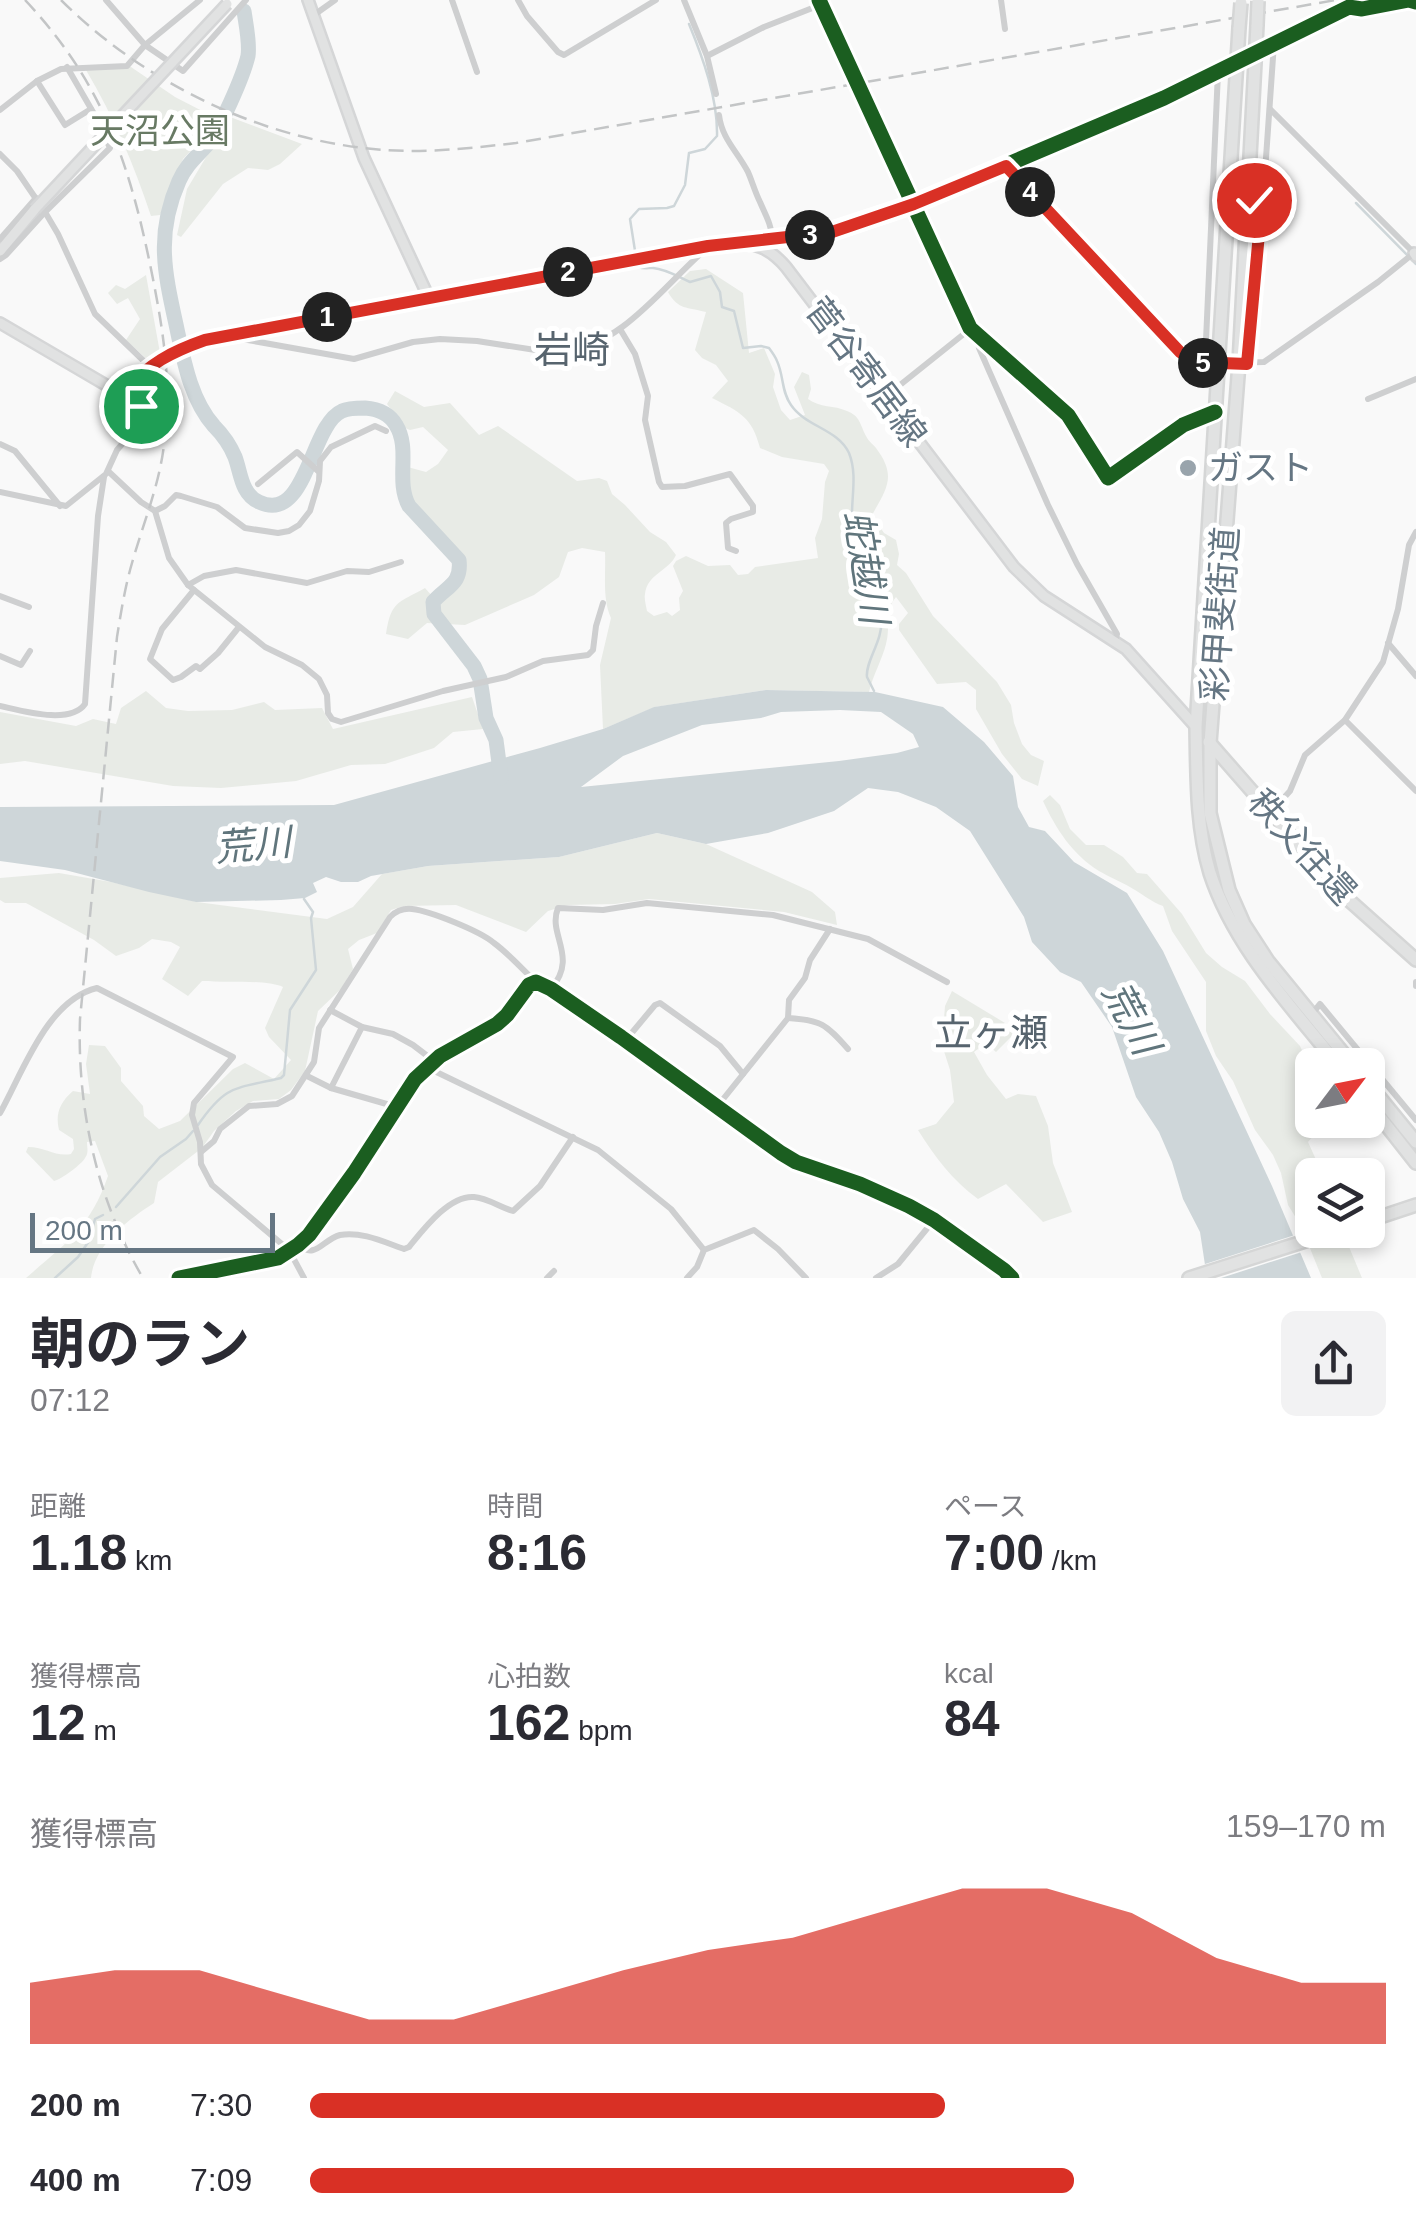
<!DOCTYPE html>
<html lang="ja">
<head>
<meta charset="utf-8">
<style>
	:root { --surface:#fff; --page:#f2f2f3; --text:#2b2b33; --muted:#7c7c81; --accent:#d93025 }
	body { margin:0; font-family:Helvetica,"Noto Sans JP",sans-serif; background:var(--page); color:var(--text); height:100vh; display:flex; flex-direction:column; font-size:38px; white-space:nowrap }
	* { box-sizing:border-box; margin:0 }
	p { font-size:32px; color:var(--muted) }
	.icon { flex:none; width:55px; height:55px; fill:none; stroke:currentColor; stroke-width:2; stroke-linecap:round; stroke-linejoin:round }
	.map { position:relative; height:1278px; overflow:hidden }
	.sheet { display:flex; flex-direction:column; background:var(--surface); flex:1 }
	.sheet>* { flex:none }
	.needle { width:65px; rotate:58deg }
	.tools { position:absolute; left:1295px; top:1048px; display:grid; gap:20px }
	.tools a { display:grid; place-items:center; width:90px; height:90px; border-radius:15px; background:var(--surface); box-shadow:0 5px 15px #0003; font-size:50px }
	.scale { position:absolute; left:30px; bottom:25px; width:245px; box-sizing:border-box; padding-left:10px; border:5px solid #657683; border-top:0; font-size:28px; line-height:35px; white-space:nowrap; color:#657683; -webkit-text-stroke:8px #fff; paint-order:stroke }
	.pin { position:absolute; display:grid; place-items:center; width:85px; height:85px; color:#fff; margin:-42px; border:5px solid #fff; border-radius:50%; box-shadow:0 2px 10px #0007 }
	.km { position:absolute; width:50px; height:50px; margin:-25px; border-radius:50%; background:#222; color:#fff; font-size:28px; line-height:50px; text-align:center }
	.round { display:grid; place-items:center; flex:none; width:105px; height:105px; border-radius:15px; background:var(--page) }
	.overview { display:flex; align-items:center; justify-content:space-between; height:170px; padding:0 30px }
	h1 { font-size:55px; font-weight:700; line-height:75px }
	.metrics { display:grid; grid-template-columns:repeat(3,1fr); gap:15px; height:170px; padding:10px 30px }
	.metrics div { display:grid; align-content:center }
	.metrics b { font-size:50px; font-weight:700 }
	.metrics small { font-size:28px; font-weight:400 }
	.metrics p { font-size:28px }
	.chart { height:280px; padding:20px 30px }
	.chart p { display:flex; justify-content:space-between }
	.chart svg { width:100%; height:180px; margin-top:10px; fill:var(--accent); opacity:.7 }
	ul { padding:0 30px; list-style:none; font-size:32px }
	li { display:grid; grid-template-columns:160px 120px 1fr; align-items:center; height:75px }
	li i { height:25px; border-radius:12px; background:var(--accent) }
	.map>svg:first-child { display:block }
	.green { fill:#e8ebe6 }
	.water { fill:#ced6d9; fill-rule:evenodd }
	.pier { fill:#f9f9f9 }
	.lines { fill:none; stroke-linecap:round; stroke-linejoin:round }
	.stream { stroke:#ced6d9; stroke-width:2.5 }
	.river { stroke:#ced6d9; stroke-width:15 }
	.street-tunnel { stroke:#d4d8dc; stroke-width:6; stroke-dasharray:6 3; stroke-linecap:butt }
	.secondary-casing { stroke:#d5d6d7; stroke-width:14 }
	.highway-casing { stroke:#d5d6d6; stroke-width:16 }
	.street { stroke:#cecfd0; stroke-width:6 }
	.secondary { stroke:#e1e2e2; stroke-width:9 }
	.highway { stroke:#e1e2e2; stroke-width:11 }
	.rail { stroke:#c3c5c6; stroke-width:2.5; stroke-dasharray:15 8; stroke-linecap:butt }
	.secondary-bridge-casing { stroke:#d5d6d7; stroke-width:14; stroke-linecap:butt }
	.highway-bridge-casing { stroke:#d5d6d6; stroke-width:16; stroke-linecap:butt }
	.secondary-bridge { stroke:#e1e2e2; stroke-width:9 }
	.highway-bridge { stroke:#e1e2e2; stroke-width:11 }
	.cycleway-casing { stroke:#fff; stroke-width:21 }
	.cycleway { stroke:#1b5e20; stroke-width:15 }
	.route-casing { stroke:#fff; stroke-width:20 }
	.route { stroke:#d93025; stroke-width:12 }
	.poi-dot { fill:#99a4ac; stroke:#fff; stroke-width:4 }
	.labels { text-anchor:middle; stroke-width:10; stroke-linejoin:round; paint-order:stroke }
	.park-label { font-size:35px; fill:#687a64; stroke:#fff }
	.street-label { font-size:35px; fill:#657683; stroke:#fff }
	.poi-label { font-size:35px; fill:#657683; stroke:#fff; text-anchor:start }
	.neighbourhood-label { font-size:38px; fill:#57646e; stroke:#fff }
	.water-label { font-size:38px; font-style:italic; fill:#60757c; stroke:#fff }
</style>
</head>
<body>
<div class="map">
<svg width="1416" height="1278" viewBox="0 0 1416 1278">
	<rect width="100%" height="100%" fill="#f9f9f9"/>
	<g class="green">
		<path d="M131 67 175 97 212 116 208 132 183 159 160 215 151 216C134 165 114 117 86 70Z"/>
		<path d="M230 117 302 144 280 164 268 170 248 168 223 184 181 237 177 235 187 189Z"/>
		<path d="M706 269 743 293 749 353 764 348 775 374 773 387 781 410 790 420 805 415 794 387 802 372 809 375 811 389 808 399C820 408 834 405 847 411 860 416 860 424 866 436 869 442 871 442 876 448 897 476 887 488 872 515L884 533 896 540 899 554 897 565 906 573 933 616 997 682 1011 705 1014 723 1022 744 1031 755 1044 761 1038 786 1022 779 1002 754 976 709V690L966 682 937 684 899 630V624L908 613 896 597C884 611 891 627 886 644 882 660 873 675 869 692L766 690 655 707 603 729 600 665 611 618C602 598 606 574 605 552L582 548 568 552 559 577 534 595 465 625 427 623 408 639 386 634C391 601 398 603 425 588L433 597 449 591 463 573C461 537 431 531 411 505 403 494 404 479 404 466L426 472 438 464 448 450 423 427 410 430 405 428 387 404 395 391 424 407 450 403 479 435 498 426 577 481 599 478 607 481 612 494 625 505 650 532 666 542 676 555C669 571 647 574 645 594 644 599 646 605 647 611L654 616 667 612 672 616 680 610 679 598 683 591 673 566 676 561 686 556 708 566 730 565 738 575 748 574 755 567 818 558 815 538 822 519 825 482 829 471 824 464 782 457 760 448C752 417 740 412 712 398L728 381 716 365 702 358 695 350 706 312C687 307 678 310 668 292L690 271Z"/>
		<path d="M146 275 160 353 149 361 126 340 140 319 128 298 117 304 108 293 116 285 125 289Z"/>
		<path d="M146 691 166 708 188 711 232 710 264 702 275 710 322 708 333 729 472 697 483 729 453 732 434 748 385 764 351 765 296 781 221 788 173 786 25 761 0 764V712L76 726 93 719 116 724 121 708Z"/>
		<path d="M1050 795 1060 805 1070 829 1086 845H1104L1123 857 1137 873 1147 874 1182 914 1206 953 1222 967 1245 981 1270 1014 1300 1046 1308 1063V1071L1312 1073V1103L1309 1109 1314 1120 1315 1134 1308 1142 1323 1175H1312V1230H1342L1362 1278H1322L1301 1226 1288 1205 1281 1173 1273 1155 1255 1130 1233 1081 1216 1056 1206 1031V982L1172 931 1163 906C1152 902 1145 896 1135 890 1124 883 1111 878 1099 871 1072 854 1056 829 1043 801Z"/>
		<path d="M657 833 706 844 812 892 835 912 837 925 784 912 649 899 615 904 568 905 548 911 526 932 456 905 404 906 391 910 377 933 359 940 348 949 353 969 341 989 318 1011 305 1071 291 1090 279 1099 253 1101 236 1111 214 1131 202 1148 158 1182 154 1203C129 1219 94 1245 91 1278H26C66 1243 90 1228 108 1176L95 1141 87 1142C87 1149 89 1152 85 1158 82 1164 62 1179 54 1181L26 1152 28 1147C46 1147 55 1157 71 1154L74 1149 73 1139 59 1130C55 1114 60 1102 73 1091L90 1094 86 1064 89 1045 105 1046 121 1068V1081L143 1106 144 1116 159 1129 180 1121 233 1069 245 1063 274 1079 291 1060 269 1037 265 1028 283 987C266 979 224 983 202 981L188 996 162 979 180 947 171 942 152 939 139 948 116 956 94 940 26 903H5L0 900V878L59 873 111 882 197 902 327 919 353 907 382 874 428 866 559 857Z"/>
		<path d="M952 991 1005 1023 1014 1034 996 1052 986 1043 974 1052 987 1075 1006 1099 1018 1094 1036 1096 1048 1126 1053 1163 1072 1212 1043 1222 1006 1184 978 1199C952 1180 935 1157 918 1130L936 1124 954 1102 950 1070 942 1045 945 1006Z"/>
	</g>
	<path class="water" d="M766 690 875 692 943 707 984 742 1013 776 1018 807 1029 827 1045 831 1074 862 1127 893 1163 951 1272 1186 1311 1278H1207L1200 1232 1183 1199 1172 1162 1159 1132 1136 1097 1112 1027 1081 982 1060 972 1032 942 1024 917 970 831 936 807 898 792 868 788 834 811 768 833 706 844 657 833 559 857 428 866 371 876 358 882H341L326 877 313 883 317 892 305 898 281 900 196 902 149 892 65 870 0 861V807L334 805 540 748 603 729 654 707ZM840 710 881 712 913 734 919 747 897 753 839 761 581 787 623 756 702 725 761 718 781 712Z"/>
	<path class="pier" d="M1298 1234 1305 1251 1221 1278H1202L1199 1266Z"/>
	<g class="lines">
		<g class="stream">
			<path d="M1356 203 1416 264"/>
			<path d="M636 257 630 219 639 209 667 208 674 206 685 185 689 153 705 149 717 136C718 99 703 58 689 24"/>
			<path d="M637 264 638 267C643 269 648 268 653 268 666 269 679 277 690 282L711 276 720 292 722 307 734 311 743 348 761 346 769 348C772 352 775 356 777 361 784 376 781 391 791 405 806 427 838 429 849 453 857 473 852 494 852 514 852 550 877 582 881 618 884 640 865 661 867 677 868 679 873 689 874 691"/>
			<path d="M198 1125C227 1083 236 1089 281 1078L284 1075 290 1010 316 970 311 918 313 912 304 899"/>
			<path d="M116 1207 160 1157 186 1139 193 1131"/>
			<path d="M55 1278 78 1257 89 1241 95 1219 103 1215"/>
		</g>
		<path class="river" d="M244 11C246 25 250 43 248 56 243 77 220 129 207 145 196 157 186 165 179 181 155 235 165 274 177 329 184 362 191 400 214 426 223 435 230 445 235 457 241 473 241 494 259 502 307 524 310 425 342 411 348 408 358 408 365 408 378 409 389 413 396 425 411 449 395 481 409 506L459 560C462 584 447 586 433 602L434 614 474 666 480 679 486 718 496 740 501 778"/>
		<g class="street-tunnel">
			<path d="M1237 62 1267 46"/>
			<path d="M1221 199 1254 200"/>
		</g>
		<defs>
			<g id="secondary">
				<path d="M308 0 364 158 429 298"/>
				<path d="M1349 7 1362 9 1409 0 1416 2"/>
				<path d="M1005 166 1180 352 1195 362 1219 363"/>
				<path d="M754 242 832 231 914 204 1113 120 1218 72"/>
				<path d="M0 251 35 209"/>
				<path d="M1414 253 1416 256"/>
				<path d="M0 323 106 385 121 391 163 357 185 346 205 340 728 243C753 242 769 247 786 267L1014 567 1044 596 1126 649 1196 727"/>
			</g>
			<g id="highway">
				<path d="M1257 25 1239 363 1210 743V813L1229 890 1244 924 1268 961 1353 1065"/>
				<path d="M1239 28 1196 727C1197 776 1196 826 1210 873 1234 947 1291 1006 1338 1065"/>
				<path d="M1209 742 1341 893 1416 960"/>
				<path d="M1368 1083 1416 1142"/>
				<path d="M1368 1102 1416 1163"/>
				<path d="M1368 1221 1416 1205"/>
				<path d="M1189 1278 1340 1230"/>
			</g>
		</defs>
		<use href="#secondary" class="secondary-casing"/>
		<use href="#highway" class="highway-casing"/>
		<g class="street">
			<path d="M106 0 145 45 183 71 246 0"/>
			<path d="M452 0 477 72"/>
			<path d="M518 0 527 16 558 52 564 55 656 0"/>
			<path d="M684 0 707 56 716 94"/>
			<path d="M819 0 970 328 1068 415 1108 478 1183 425 1214 412"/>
			<path d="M1001 0 1005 29"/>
			<path d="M314 15 335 0"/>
			<path d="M1267 46 1346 9 1352 0"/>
			<path d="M707 56 764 27 815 7 825 0"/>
			<path d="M37 81 65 125 91 109"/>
			<path d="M0 110 37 81 61 69 127 66 145 45 200 0"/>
			<path d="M719 115C722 139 737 151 748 172 752 181 755 192 760 202 766 216 771 224 773 240"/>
			<path d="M0 154 17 171 45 212 58 234 95 314 149 366"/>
			<path d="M0 239 36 198"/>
			<path d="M0 259 6 255 45 212 110 148 97 119 67 67"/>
			<path d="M620 329 635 354 648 396 645 420 659 482 662 487 685 486 730 474 753 506V512L731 519 726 523 728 548 736 551"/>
			<path d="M242 333V339L354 359 413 342 440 339 477 341 561 354C624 344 662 287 707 248"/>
			<path d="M977 336 979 348 1048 505 1077 564 1117 634 1115 642"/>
			<path d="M1205 363 1218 72 1231 65"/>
			<path d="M1219 363 1264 362 1378 282 1414 253 1270 109"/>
			<path d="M1247 363 1263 201 1274 43"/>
			<path d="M885 397 970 329"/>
			<path d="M1368 399 1416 379"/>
			<path d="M0 444 15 451 60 506"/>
			<path d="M108 471 141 502 155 511 169 558 188 585 265 647 302 665 319 679 327 695 328 713 332 719 341 722 443 691 506 677 543 661 588 655 593 650 596 626 603 603"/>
			<path d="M258 484 297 452 318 471"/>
			<path d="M0 492 66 506 106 474 117 450 134 430 142 411 140 404 124 390"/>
			<path d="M155 511 165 506 176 495 181 496 217 507 245 528 278 533 289 531 299 525 310 511 319 481 320 461 331 447 375 426 386 431"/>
			<path d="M188 585 204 576 236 570 307 583 347 571 369 572 401 562"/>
			<path d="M194 590 162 629 150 659 173 680 181 677 196 666 200 669 218 653 239 627"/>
			<path d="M0 596 29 607"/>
			<path d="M1388 643 1416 676"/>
			<path d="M0 656 21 665 30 651"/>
			<path d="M0 706C23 711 70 725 85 704L98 516 104 477"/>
			<path d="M1345 720 1416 791"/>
			<path d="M1271 812 1290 791 1305 755 1345 720 1383 662 1398 609 1409 545 1416 532"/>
			<path d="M1416 982V986"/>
			<path d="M551 989C579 956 547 935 558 908L603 910 647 903 773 915 868 939 947 982"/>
			<path d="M330 1010 362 1027 393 1034 413 1045 434 1061"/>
			<path d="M1311 1015 1320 1004 1416 1120"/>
			<path d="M788 1018C821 1020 826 1024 848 1049"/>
			<path d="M625 1041 655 1005 660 1003 720 1046 743 1074"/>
			<path d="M426 1067 598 1150 671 1209 704 1250"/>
			<path d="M307 1076 331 1088 397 1107"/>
			<path d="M331 1088 362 1027"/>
			<path d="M716 1108 788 1018 789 1000 805 978 810 960 830 929"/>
			<path d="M0 1113C23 1072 47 1000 97 988L233 1057 194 1103 192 1115 200 1142 201 1164 212 1185 289 1250 304 1278"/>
			<path d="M201 1152 214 1141 220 1129 249 1106 277 1104 292 1096 314 1062 319 1028 390 917C396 911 402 908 412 909 430 911 480 931 494 943 509 954 522 969 536 982"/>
			<path d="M298 1245C316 1260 322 1240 340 1235 361 1231 384 1242 404 1249L409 1247C423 1230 449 1195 474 1197 487 1198 500 1207 513 1211L540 1186 573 1137"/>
			<path d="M179 1278 278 1258 298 1245 309 1235 354 1173 415 1079 440 1056 497 1024 507 1015 529 985 536 982 551 989 621 1037 781 1153 796 1162 860 1184 909 1206 934 1220 1004 1270 1012 1278"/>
			<path d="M547 1278 554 1271"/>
			<path d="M687 1278 697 1267 704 1250 754 1230 778 1249 806 1278"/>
			<path d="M876 1278 898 1264 934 1220"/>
		</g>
		<use href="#secondary" class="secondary"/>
		<use href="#highway" class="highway"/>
		<g class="rail">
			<path d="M25 0C105 85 131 168 153 279 164 335 172 388 164 445 159 486 143 524 132 563 125 587 121 612 117 637L80 1019C77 1109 97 1200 143 1278"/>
			<path d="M61 0C145 84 266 142 385 150 429 153 472 148 516 143L1336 0"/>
		</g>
		<defs>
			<path id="secondary-bridge" d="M35 209 227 4"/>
			<g id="highway-bridge">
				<path d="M1257 25 1258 1"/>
				<path d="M1239 28 1241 3"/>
			</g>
		</defs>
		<use href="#secondary-bridge" class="secondary-bridge-casing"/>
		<use href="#highway-bridge" class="highway-bridge-casing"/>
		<use href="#secondary-bridge" class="secondary-bridge"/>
		<use href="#highway-bridge" class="highway-bridge"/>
		<defs>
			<g id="cycleway">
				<path d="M819 0 970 328 1068 415 1108 478 1183 425 1215 412"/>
				<path d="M749 242 832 231 914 204 1164 98 1349 7 1362 9 1409 0 1416 2"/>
				<path d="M179 1278 278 1258 298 1245 309 1235 354 1173 415 1079 440 1056 497 1024 507 1015 529 985 536 982 551 989 621 1037 781 1153 796 1162 860 1184 909 1206 934 1220 1004 1270 1012 1278"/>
			</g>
		</defs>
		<use href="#cycleway" class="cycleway-casing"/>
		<use href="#cycleway" class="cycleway"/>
	</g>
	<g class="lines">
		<defs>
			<path id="route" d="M141 406 124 390C152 363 168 353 205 340L708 246 832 232 914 204 1006 166 1180 352 1195 362 1247 364 1262 201 1254 200"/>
		</defs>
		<use href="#route" class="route-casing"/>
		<use href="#route" class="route"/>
	</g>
	<circle class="poi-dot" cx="1188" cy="468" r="10"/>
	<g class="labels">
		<g class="park-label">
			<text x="160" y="143">天沼公園</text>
		</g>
		<g class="street-label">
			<text transform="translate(866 372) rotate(53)" y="12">菅谷寄居線</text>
			<text transform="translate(1220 614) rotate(-86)" y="12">彩甲斐街道</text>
			<text transform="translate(1302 847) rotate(48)" y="12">秩父往還</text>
		</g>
		<g class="poi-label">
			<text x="1208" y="480">ガスト</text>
		</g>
		<g class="neighbourhood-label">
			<text x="572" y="363">岩崎</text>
			<text x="991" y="1046">立ヶ瀬</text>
		</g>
		<g class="water-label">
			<text transform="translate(866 567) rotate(81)" y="13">蛇越川</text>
			<text transform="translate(253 845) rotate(-5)" y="13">荒川</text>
			<text transform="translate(1131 1018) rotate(62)" y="13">荒川</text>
		</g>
	</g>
</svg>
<div class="tools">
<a><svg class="needle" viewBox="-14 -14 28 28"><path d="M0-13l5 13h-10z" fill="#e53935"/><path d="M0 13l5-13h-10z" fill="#7c7c81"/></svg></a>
<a><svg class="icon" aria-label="layers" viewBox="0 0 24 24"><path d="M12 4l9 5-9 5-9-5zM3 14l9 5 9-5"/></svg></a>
</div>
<div class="scale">200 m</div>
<div class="pin" style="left:141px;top:406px;background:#1e9e55"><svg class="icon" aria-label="arrive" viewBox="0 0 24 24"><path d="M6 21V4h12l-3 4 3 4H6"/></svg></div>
<div class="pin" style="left:1254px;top:200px;background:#d93025"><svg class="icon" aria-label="check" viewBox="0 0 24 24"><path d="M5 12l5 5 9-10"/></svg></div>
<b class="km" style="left:327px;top:317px">1</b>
<b class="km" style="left:568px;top:272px">2</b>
<b class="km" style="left:810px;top:235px">3</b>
<b class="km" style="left:1030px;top:192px">4</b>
<b class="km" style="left:1203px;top:363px">5</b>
</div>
<section class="sheet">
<div class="overview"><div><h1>朝のラン</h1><p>07:12</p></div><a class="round"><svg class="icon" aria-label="share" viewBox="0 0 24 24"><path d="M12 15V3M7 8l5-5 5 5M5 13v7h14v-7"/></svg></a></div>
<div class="metrics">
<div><p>距離</p><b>1.18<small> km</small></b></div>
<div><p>時間</p><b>8:16</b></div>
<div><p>ペース</p><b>7:00<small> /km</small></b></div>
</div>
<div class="metrics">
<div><p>獲得標高</p><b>12<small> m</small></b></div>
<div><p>心拍数</p><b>162<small> bpm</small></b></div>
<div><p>kcal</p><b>84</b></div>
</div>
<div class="chart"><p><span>獲得標高</span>159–170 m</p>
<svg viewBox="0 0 160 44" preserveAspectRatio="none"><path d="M0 44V29L10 26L20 26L30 32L40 38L50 38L60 32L70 26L80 21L90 18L100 12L110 6L120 6L130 12L140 23L150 29L160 29V44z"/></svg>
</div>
<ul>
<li><b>200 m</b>7:30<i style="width:59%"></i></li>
<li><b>400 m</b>7:09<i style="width:71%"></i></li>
</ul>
</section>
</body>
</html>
